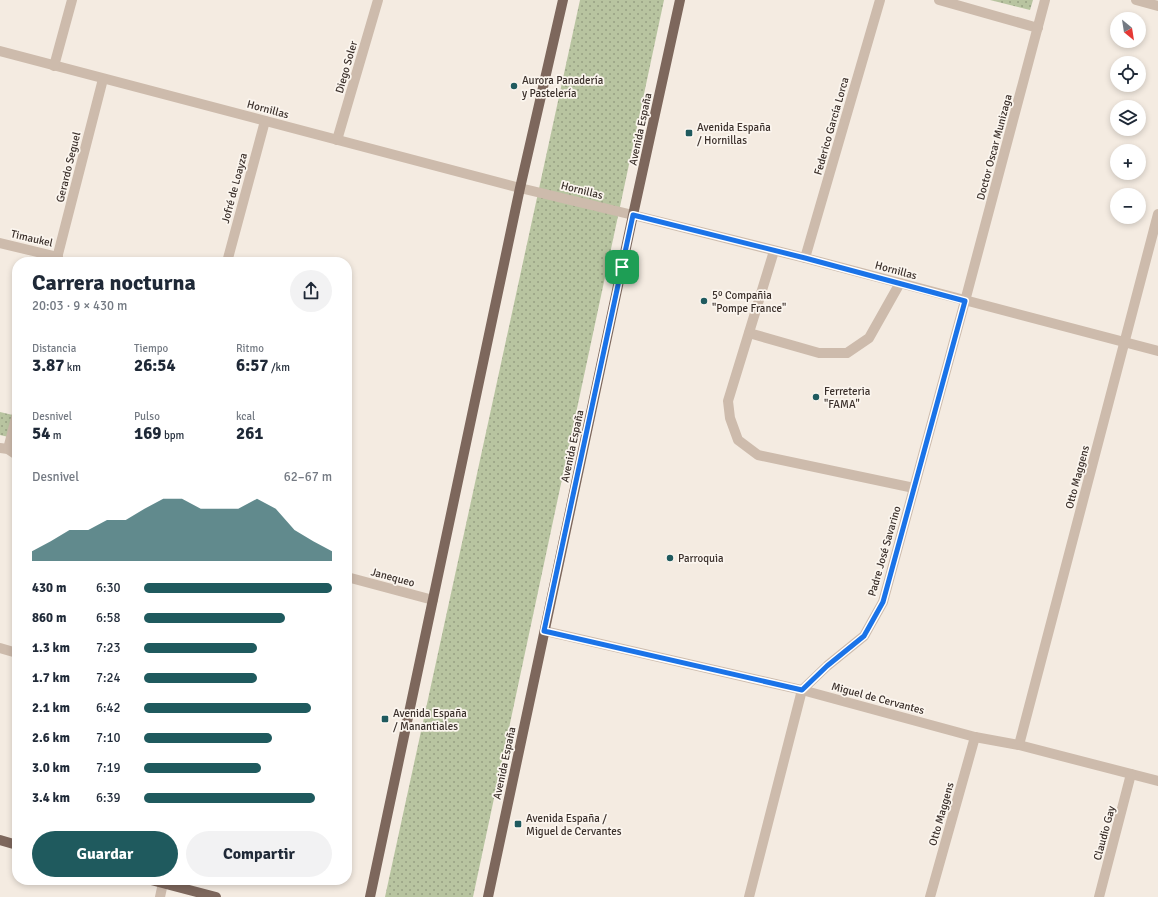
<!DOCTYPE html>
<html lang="es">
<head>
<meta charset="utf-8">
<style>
	:root { --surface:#fff; --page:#f2f2f3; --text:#1f2937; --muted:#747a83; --accent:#1f5a5e }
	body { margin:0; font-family:Signika,sans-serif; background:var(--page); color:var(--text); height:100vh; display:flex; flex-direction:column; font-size:15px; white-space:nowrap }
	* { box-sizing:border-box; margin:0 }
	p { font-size:13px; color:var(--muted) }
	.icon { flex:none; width:22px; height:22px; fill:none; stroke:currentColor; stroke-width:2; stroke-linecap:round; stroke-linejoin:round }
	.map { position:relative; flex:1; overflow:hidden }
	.drawer { position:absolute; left:12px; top:257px; width:340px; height:628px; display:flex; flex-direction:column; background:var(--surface); border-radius:16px; box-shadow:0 2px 6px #0003 }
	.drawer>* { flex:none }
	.needle { width:26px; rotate:150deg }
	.controls { position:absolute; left:1110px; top:12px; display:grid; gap:8px }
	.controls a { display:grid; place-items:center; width:36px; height:36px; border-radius:50%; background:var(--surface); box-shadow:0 2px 6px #0003; font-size:20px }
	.pin { position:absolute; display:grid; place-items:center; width:34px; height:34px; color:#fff; margin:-17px; border-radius:8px; box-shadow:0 2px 6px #0006 }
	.round { display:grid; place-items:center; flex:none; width:42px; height:42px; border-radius:21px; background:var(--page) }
	.head { display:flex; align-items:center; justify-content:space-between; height:68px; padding:0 20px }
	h1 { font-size:22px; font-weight:800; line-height:30px }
	.figures { display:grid; grid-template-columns:repeat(3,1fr); gap:6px; height:68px; padding:4px 20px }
	.figures div { display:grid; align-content:center }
	.figures b { font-size:17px; font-weight:800 }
	.figures small { font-size:11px; font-weight:400 }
	.figures p { font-size:11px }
	.chart { height:112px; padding:8px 20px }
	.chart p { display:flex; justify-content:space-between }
	.chart svg { width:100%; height:72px; margin-top:4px; fill:var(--accent); opacity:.7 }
	.action { display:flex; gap:8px; margin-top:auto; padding:8px 20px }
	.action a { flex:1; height:46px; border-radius:24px; background:var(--accent); color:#fff; font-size:16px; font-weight:800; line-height:46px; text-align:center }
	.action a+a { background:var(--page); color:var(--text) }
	ul { padding:0 20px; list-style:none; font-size:13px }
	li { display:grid; grid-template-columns:64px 48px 1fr; align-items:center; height:30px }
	li i { height:10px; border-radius:5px; background:var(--accent) }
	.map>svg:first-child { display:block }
	.grass { fill:url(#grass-dots) }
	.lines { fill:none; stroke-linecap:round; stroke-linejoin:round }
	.minor { stroke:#cdbbac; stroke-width:10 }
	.major { stroke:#7d675c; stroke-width:10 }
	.route-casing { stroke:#fff; stroke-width:8 }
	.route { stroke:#1a73e8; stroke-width:5 }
	.poi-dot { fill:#1f5a5e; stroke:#fbf5ee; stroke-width:1.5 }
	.labels { text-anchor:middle; stroke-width:3.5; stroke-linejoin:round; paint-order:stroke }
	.street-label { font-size:11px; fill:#3b302b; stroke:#fbf5ee }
	.poi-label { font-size:11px; fill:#3b302b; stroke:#fbf5ee; text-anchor:start }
</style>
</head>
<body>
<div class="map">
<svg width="1158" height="897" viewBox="0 0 1158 897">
	<defs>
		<pattern id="grass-dots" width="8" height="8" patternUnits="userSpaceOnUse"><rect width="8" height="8" fill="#b8c4a0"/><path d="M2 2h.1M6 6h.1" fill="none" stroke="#97a083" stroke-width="1.8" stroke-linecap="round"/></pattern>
	</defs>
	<rect width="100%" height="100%" fill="#f4ebe1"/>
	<g class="grass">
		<path d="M580 0H664L473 897H385Z"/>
		<path d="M990 0H1033L1030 10Z"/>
		<path d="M0 412 17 416V439L0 435Z"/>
	</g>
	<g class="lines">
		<g class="minor">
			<path d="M939 0 1038 28"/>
			<path d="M1136 0 1158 6"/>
			<path d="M0 51 520 188 633 215 805 258 1158 351"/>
			<path d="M54 66 72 0"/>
			<path d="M337 140 378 0"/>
			<path d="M0 243 58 257"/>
			<path d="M774 251 728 401 730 418 738 440 758 455 914 488"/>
			<path d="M805 258 880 0"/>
			<path d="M56 262 103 79"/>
			<path d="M227 262 265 121"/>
			<path d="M749 333 819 353H847L869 338 900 283"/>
			<path d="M0 448 8 449 17 455"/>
			<path d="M8 449 17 414"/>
			<path d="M347 577 433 600"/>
			<path d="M545 631 802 690 975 737 1019 745 1158 781"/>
			<path d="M0 648 17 653"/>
			<path d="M1019 745 1158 214"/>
			<path d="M160 897 163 883"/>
			<path d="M749 897 802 690 827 666 864 636 883 602 965 301 1045 0"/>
			<path d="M930 897 975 737"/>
			<path d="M1099 897 1131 774"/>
		</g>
		<g class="major">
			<path d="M0 840 17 845"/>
			<path d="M151 880 216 897"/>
			<path d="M370 897 520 188 563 0"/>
			<path d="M488 897 633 215 680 0"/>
		</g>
	</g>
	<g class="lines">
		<defs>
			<path id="route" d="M633 215 805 258 965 301 883 602 864 636 827 666 802 690 544 631Z"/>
		</defs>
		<use href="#route" class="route-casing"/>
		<use href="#route" class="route"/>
	</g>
	<g class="poi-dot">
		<circle cx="514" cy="86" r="4"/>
		<rect x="685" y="129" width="8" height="8" rx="2"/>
		<circle cx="704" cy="301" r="4"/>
		<circle cx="816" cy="397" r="4"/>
		<circle cx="670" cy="558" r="4"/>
		<rect x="381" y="715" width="8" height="8" rx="2"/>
		<rect x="514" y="820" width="8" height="8" rx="2"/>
	</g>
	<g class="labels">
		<g class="street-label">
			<text transform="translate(346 67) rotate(-74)" y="4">Diego Soler</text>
			<text transform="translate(268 109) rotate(15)" y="4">Hornillas</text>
			<text transform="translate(831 126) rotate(-74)" y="4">Federico García Lorca</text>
			<text transform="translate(640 129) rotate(-78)" y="4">Avenida España</text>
			<text transform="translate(994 147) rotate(-75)" y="4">Doctor Oscar Munizaga</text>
			<text transform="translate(68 167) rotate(-76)" y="4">Gerardo Seguel</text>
			<text transform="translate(234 188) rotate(-75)" y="4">Jofré de Loayza</text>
			<text transform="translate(582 190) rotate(14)" y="4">Hornillas</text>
			<text transform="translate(32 238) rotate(13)" y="4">Timaukel</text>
			<text transform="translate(896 270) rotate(15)" y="4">Hornillas</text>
			<text transform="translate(572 446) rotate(-78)" y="4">Avenida España</text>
			<text transform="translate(1077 477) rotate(-75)" y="4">Otto Maggens</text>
			<text transform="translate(884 551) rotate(-74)" y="4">Padre José Savarino</text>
			<text transform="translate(393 577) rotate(15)" y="4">Janequeo</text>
			<text transform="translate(878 698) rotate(15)" y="4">Miguel de Cervantes</text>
			<text transform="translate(504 763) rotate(-78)" y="4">Avenida España</text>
			<text transform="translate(941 814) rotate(-74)" y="4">Otto Maggens</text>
			<text transform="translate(1104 833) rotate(-75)" y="4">Claudio Gay</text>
		</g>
		<g class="poi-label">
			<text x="522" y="84">Aurora Panadería<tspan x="522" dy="13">y Pastelería</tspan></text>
			<text x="697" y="131">Avenida España<tspan x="697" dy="13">/ Hornillas</tspan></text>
			<text x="712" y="299">5º Compañia<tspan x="712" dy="13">"Pompe France"</tspan></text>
			<text x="824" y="395">Ferreteria<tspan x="824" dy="13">"FAMA"</tspan></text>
			<text x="678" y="562">Parroquia</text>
			<text x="393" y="717">Avenida España<tspan x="393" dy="13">/ Manantiales</tspan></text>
			<text x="526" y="822">Avenida España /<tspan x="526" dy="13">Miguel de Cervantes</tspan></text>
		</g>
	</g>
</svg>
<div class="controls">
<a><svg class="needle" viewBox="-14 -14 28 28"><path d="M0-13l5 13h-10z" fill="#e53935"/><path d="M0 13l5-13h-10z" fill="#747a83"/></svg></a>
<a><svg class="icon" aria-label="locate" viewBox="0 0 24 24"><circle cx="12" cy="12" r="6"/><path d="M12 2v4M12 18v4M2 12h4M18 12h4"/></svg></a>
<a><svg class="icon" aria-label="layers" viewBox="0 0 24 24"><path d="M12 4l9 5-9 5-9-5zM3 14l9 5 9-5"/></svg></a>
<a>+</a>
<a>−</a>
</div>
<div class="pin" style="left:622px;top:267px;background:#1e9e55"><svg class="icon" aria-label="arrive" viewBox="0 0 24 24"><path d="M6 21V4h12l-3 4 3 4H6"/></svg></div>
<section class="drawer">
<div class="head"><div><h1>Carrera nocturna</h1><p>20:03 · 9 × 430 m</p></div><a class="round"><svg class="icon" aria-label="share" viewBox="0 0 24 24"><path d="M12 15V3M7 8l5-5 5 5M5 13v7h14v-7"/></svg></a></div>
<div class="figures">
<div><p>Distancia</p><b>3.87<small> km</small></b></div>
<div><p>Tiempo</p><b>26:54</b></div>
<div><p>Ritmo</p><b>6:57<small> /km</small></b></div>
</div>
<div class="figures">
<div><p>Desnivel</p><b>54<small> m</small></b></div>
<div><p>Pulso</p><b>169<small> bpm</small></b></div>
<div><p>kcal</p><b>261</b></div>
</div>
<div class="chart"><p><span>Desnivel</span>62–67 m</p>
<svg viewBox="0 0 160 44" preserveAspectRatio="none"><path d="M0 44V38L10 32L20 25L30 25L40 19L50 19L60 12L70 6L80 6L90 12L100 12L110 12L120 6L130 12L140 25L150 32L160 38V44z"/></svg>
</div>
<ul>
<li><b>430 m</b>6:30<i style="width:100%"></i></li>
<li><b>860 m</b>6:58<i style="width:75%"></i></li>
<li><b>1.3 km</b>7:23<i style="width:60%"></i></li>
<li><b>1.7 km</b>7:24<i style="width:60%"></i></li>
<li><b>2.1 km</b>6:42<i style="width:89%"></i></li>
<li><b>2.6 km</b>7:10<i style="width:68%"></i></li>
<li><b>3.0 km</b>7:19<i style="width:62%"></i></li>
<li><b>3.4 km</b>6:39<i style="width:91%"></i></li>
</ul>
<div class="action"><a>Guardar</a><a>Compartir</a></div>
</section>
</div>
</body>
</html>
